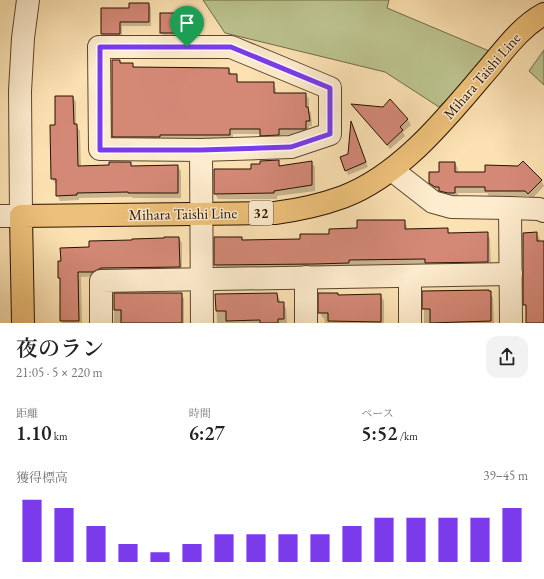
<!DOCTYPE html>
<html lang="ja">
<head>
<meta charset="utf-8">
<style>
	:root { --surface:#fff; --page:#f2f2f2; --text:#222; --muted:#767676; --accent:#7c3aed }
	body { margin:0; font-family:"EB Garamond","Noto Serif JP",serif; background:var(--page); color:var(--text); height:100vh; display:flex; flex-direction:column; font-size:15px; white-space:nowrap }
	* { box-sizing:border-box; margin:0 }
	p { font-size:13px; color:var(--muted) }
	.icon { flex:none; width:22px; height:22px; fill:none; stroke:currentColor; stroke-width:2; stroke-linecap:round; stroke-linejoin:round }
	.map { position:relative; height:323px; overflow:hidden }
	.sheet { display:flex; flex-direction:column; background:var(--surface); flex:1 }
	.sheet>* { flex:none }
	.pin { position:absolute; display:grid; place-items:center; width:34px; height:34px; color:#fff; margin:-41px -17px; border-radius:50% 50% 50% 0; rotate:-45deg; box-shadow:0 0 4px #0007 }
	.pin .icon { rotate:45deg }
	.round { display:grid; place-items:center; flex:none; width:42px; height:42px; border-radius:12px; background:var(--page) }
	.overview { display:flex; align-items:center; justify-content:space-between; height:68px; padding:0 16px }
	h1 { font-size:22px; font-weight:600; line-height:30px }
	.stats { display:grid; grid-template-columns:repeat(3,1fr); gap:6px; height:68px; padding:4px 16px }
	.stats div { display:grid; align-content:center }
	.stats b { font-size:20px; font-weight:600 }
	.stats small { font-size:11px; font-weight:400 }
	.stats p { font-size:11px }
	.chart { height:112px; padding:8px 16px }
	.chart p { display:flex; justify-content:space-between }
	.chart svg { width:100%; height:72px; margin-top:4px; stroke:var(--accent); stroke-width:6 }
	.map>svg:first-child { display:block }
	.green { fill:#bcc48f; stroke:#726a48 }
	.shadow { fill:#0003 }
	.building { fill:#d48977; stroke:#271101 }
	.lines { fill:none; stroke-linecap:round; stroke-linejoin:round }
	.minor-casing { stroke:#5c452e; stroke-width:24 }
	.major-casing { stroke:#271101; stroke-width:24 }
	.minor { stroke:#fdecce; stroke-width:22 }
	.major { stroke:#eec17a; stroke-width:22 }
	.route-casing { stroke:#fff; stroke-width:8 }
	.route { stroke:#7c3aed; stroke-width:5 }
	.labels { text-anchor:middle; stroke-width:3; stroke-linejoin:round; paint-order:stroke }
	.shield { fill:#fdecce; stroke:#67533e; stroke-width:1 }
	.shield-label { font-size:14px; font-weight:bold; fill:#271101 }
	.street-label { font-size:15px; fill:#271101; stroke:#fdecce }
</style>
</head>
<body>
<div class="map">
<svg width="544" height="323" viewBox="0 0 544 323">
	<rect width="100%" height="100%" fill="#fce2b3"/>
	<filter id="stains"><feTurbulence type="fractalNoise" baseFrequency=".005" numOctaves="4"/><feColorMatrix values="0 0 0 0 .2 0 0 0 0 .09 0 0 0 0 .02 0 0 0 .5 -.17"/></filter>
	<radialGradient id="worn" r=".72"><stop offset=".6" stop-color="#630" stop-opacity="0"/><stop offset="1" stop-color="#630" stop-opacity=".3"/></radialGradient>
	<g class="green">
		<path d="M203 0H389L387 8 494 53 439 107 385 72 225 33Z"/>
		<path d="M544 50V85L529 71Z"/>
	</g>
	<g class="shadow">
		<path d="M149 4 151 8V26H122V38H104L102 34V9H130Z"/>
		<path d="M179 14 182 19V38H165L161 33Z"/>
		<path d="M120 60 121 64H132L135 68 229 69 232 75H236L239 83H273L276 89V94H305L309 99V110L311 113 312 126H309V134L281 135V140L264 141 261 134H233V140L117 142 113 136Z"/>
		<path d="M73 97 76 102V125L80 131 81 166H110L130 163 132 167 177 166 181 171V198H132V197L79 198V200L60 201 57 195V184H56L52 179 56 126Z"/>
		<path d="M390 101 408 120 411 125 403 132 405 136 390 149 353 106 384 108Z"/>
		<path d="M353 127 368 167 348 175 346 170Z"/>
		<path d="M278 161 281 167 311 162 315 167V191L277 196V199H218L215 194 261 165Z"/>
		<path d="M455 163 458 168V173L541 180 544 186 532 199 529 196H489L487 193H458V198L443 196 441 193H438L434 189 430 183 440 173Z"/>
		<path d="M404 221 407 226V230L447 229 451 234 487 233 490 239 491 267 429 268 427 264 351 266V268L218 270 215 265 241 238 243 241 301 240Z"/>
		<path d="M536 233 540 239V242H544V323H527V308L524 304Z"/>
		<path d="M179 238 182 243V272L81 277 82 323H62L61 281 59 277 62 262 90 248Z"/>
		<path d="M424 292H490L493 298 494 323H424Z"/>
		<path d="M114 294H181L184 299V323H114Z"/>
		<path d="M277 294 280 300V303H283L286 309 287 323H217L216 295Z"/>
		<path d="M338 294 339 296 381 295 384 301V323H325L324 318H323L320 313Z"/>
	</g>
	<g class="building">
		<path d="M129 3H149V22H120V34H101V8H129Z"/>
		<rect x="160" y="13" width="20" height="20"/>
		<path d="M112 60H120V63H133V67L229 68V74H237V82H274V93H306V107H308L310 121H306V129H279V135L260 136V129H230V135H160V137H112Z"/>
		<path d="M55 96H73L74 124H77L78 166 109 165V162H131V166L178 165V193H128V192L77 193V195L56 196V179H51L50 125H55Z"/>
		<path d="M390 99 408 119 400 127 403 130 387 145 351 104 383 107Z"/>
		<path d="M351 121 366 162 345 171 340 157 348 154Z"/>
		<path d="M279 160V166L312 161V185L274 191V193L214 194V169H251V164H260V161Z"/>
		<path d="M523 161 542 180 528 194 525 191H485V187H455V193H448L439 191V187H435L429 183V172H439V162H455V172H485V165L518 166Z"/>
		<path d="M357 220H405V229L448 228V233L488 232V262L425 263V259L349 260V263L315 264 214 265V237H242V240L300 239V234H329V229L357 228Z"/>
		<path d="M537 232V241H544V323H526V305H523V233Z"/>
		<path d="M164 237H179L180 267 101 268 93 272H78L79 321H60V278H58V261H61L60 248 89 247V241L132 240V239L164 238Z"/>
		<path d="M489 290V291H491V321L430 323V309H422V291Z"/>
		<path d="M114 293H182V323H121V310H114Z"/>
		<path d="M277 293 278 302H284V319H278V323H260V320L226 321V311H216L215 294Z"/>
		<path d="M318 293H338V295L381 294V322L328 321V313H318Z"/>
	</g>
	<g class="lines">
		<defs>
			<g id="minor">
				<path d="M99 47H231L330 88V134L291 147 201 150 100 149Z"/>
				<path d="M201 150 202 323"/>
				<path d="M392 170 433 202 451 207 510 208 539 209 544 211"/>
				<path d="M510 208 511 323"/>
				<path d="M0 216H21L20 91 23 38 28 0"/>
				<path d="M410 276V323"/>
				<path d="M306 277V323"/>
				<path d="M101 323V281L511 274"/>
			</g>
			<path id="major" d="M23 323 21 216 275 213C298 210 321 205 343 197 399 176 444 121 482 76 501 55 518 28 544 14"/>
		</defs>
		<use href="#minor" class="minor-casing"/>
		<use href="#major" class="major-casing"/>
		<use href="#minor" class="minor"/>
		<use href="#major" class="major"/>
	</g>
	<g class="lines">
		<defs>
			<path id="route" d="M100 47H231L330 88V134L291 147 201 150H100Z"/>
		</defs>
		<use href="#route" class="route-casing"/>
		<use href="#route" class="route"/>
	</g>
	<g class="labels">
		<rect class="shield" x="249" y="201" width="24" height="24" rx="3"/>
		<g class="shield-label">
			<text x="261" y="218">32</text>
		</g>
		<g class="street-label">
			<text transform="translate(482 76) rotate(-49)" y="5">Mihara Taishi Line</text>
			<text transform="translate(183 214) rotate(-1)" y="5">Mihara Taishi Line</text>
		</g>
	</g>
	<rect width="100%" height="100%" filter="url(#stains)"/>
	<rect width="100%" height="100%" fill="url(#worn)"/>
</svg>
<div class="pin" style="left:187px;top:47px;background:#1e9e55"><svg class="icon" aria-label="arrive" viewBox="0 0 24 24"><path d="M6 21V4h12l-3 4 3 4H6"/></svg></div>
</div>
<section class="sheet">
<div class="overview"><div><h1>夜のラン</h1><p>21:05 · 5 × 220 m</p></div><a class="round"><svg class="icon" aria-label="share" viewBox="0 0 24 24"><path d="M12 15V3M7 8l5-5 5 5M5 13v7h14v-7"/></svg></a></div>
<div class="stats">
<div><p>距離</p><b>1.10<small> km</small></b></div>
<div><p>時間</p><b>6:27</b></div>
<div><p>ペース</p><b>5:52<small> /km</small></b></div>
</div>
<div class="chart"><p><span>獲得標高</span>39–45 m</p>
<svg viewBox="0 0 160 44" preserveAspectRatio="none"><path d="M5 44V6M15 44V11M25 44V22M35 44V33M45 44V38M55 44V33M65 44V27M75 44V27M85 44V27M95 44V27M105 44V22M115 44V17M125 44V17M135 44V17M145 44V17M155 44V11"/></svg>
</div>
</section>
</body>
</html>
